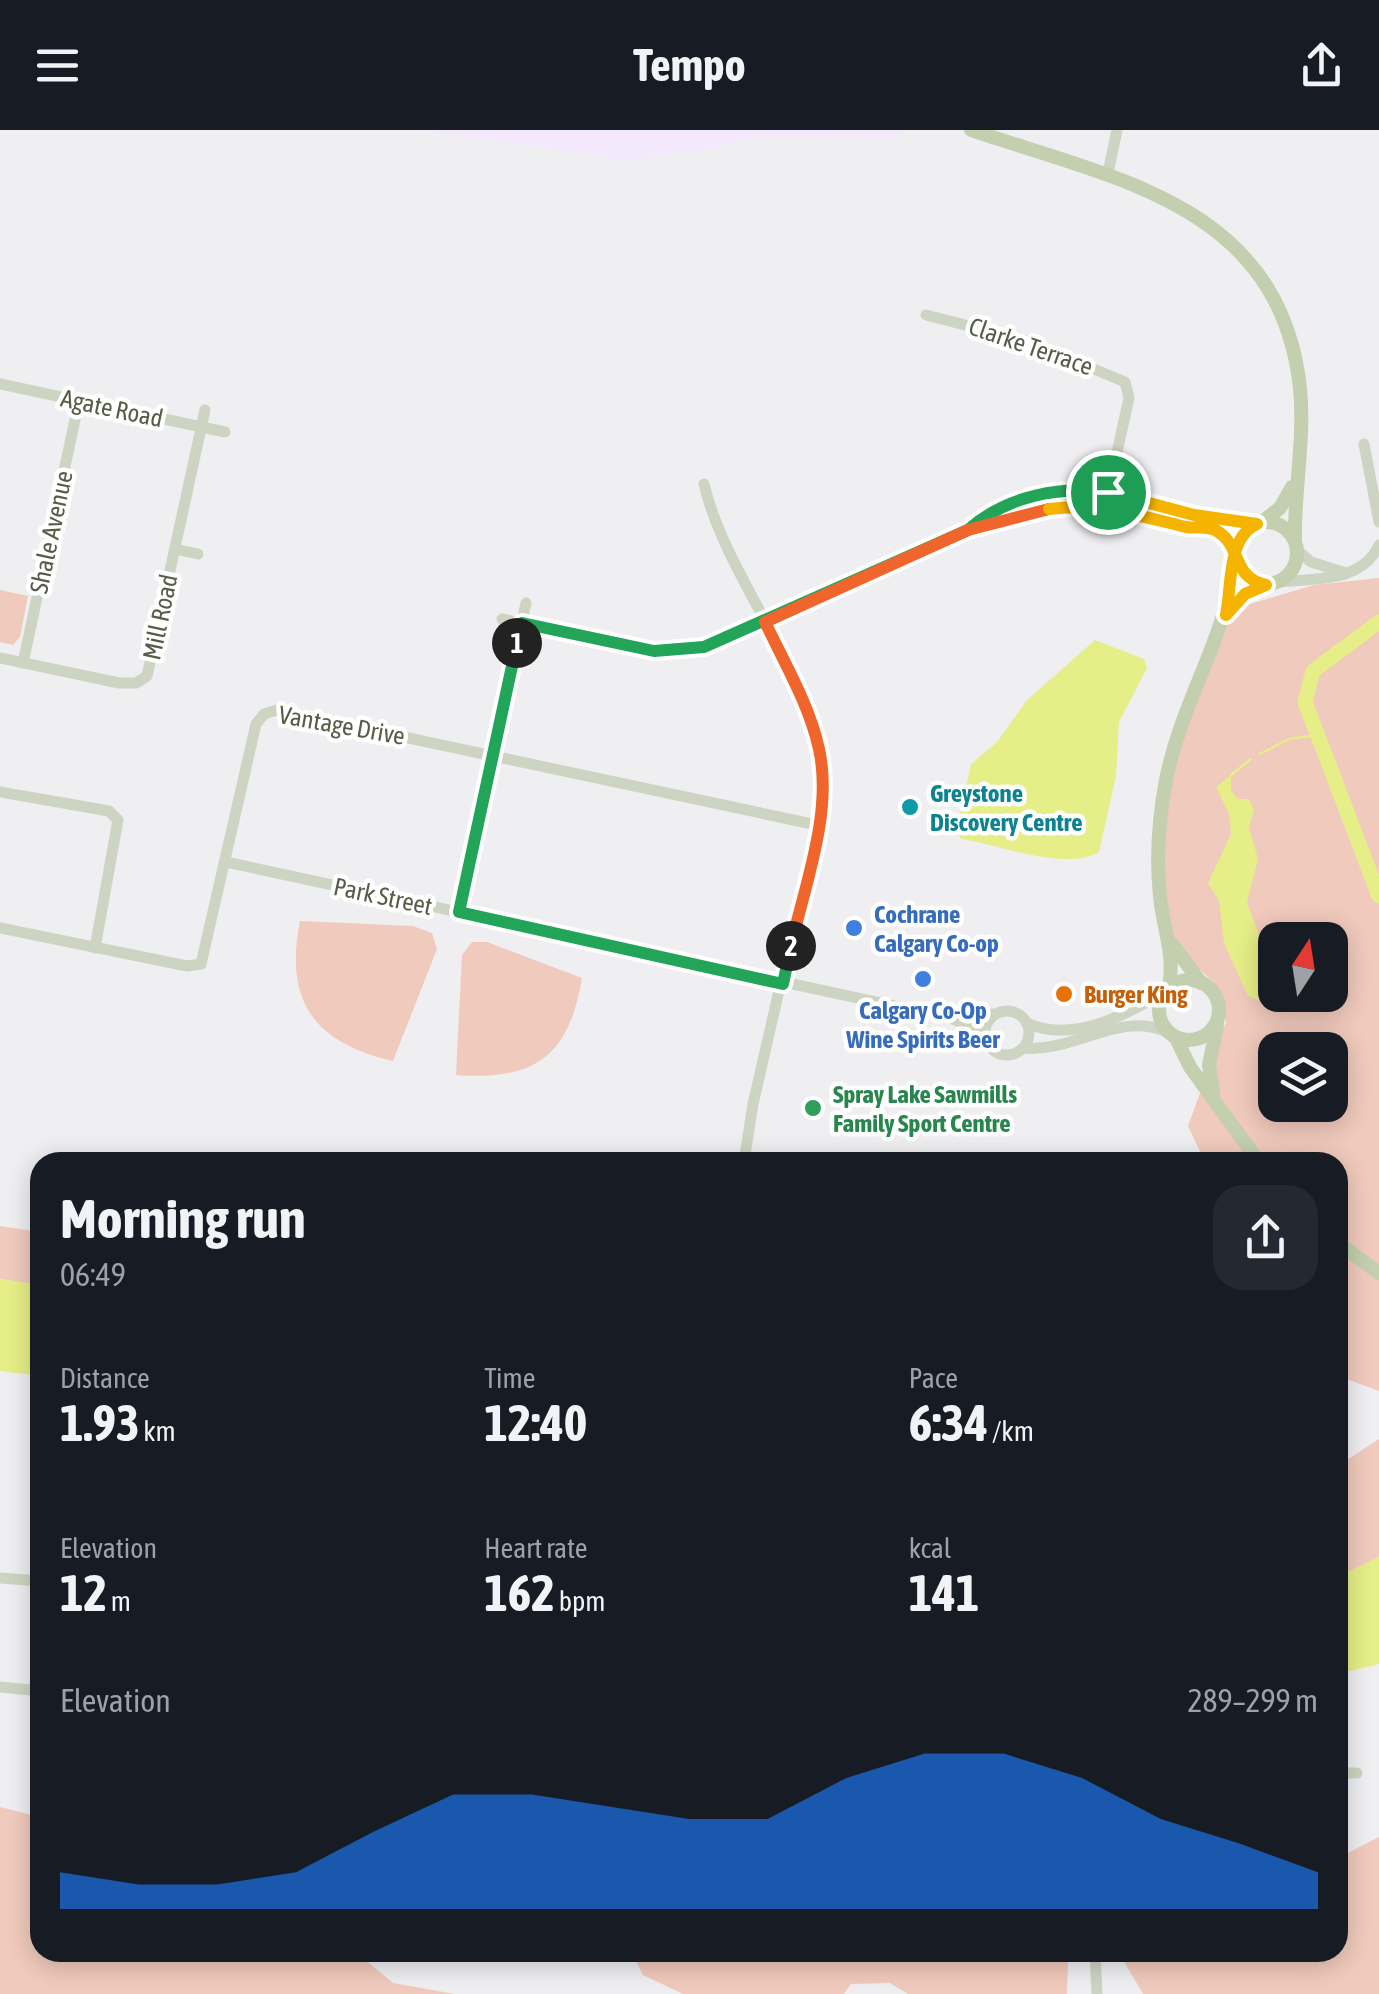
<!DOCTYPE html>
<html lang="en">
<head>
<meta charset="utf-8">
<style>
	:root { --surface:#171b24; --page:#242831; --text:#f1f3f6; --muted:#9ea1a6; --accent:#1a73e8 }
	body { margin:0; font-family:"Asap Condensed",sans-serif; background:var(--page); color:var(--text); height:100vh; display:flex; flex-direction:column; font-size:38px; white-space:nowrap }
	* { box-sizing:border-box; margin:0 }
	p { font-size:32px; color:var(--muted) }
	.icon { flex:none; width:55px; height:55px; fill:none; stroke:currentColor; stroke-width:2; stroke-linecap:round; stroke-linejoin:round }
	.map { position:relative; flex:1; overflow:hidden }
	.side { position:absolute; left:30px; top:1022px; width:1318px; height:810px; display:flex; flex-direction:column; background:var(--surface); border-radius:30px; box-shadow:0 5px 25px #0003 }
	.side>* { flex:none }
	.needle { width:65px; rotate:12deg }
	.buttons { position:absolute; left:1258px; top:792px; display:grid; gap:20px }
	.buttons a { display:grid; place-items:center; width:90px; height:90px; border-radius:20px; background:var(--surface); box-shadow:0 5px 25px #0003; font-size:50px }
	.pin { position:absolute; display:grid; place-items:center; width:85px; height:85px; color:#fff; margin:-42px; border:5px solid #fff; border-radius:50%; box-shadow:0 2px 10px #0007 }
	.km { position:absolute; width:50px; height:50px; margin:-25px; border-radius:50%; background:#222; color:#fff; font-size:28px; line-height:50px; text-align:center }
	.round { display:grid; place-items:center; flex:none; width:105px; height:105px; border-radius:30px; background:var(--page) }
	.head { display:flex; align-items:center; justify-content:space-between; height:170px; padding:0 30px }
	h1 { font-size:55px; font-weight:700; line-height:75px }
	.figures { display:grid; grid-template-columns:repeat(3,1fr); gap:15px; height:170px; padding:10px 30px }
	.figures div { display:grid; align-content:center }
	.figures b { font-size:50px; font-weight:700 }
	.figures small { font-size:28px; font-weight:400 }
	.figures p { font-size:28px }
	.chart { height:280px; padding:20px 30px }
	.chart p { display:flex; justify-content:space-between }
	.chart svg { width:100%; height:180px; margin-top:10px; fill:var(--accent); opacity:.7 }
	header { display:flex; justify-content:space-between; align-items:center; height:130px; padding:0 30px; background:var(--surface); font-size:45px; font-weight:700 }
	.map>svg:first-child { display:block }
	.commercial { fill:#f4e8fc }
	.green { fill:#f0cabc; fill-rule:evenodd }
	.water { fill:#e6ee88 }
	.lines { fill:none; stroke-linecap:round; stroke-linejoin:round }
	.stream { stroke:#e6ee88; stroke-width:2.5 }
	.river { stroke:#e6ee88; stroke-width:15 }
	.minor { stroke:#ced4c2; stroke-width:11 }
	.major { stroke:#c3cfae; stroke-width:14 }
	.split-1-casing { stroke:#fff; stroke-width:20 }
	.split-2-casing { stroke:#fff; stroke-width:20 }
	.split-3-casing { stroke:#fff; stroke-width:20 }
	.split-4-casing { stroke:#fff; stroke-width:20 }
	.split-1 { stroke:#22a559; stroke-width:12 }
	.split-2 { stroke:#22a559; stroke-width:12 }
	.split-3 { stroke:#f0652b; stroke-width:12 }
	.split-4 { stroke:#f5b400; stroke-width:12 }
	.culture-dot { fill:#0f9aa8; stroke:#fff; stroke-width:4 }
	.shop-dot { fill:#3f7fe0; stroke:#fff; stroke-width:4 }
	.food-dot { fill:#e8710a; stroke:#fff; stroke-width:4 }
	.leisure-dot { fill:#2e9e5b; stroke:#fff; stroke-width:4 }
	.labels { text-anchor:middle; stroke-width:9; stroke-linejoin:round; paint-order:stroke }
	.street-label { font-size:25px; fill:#555d46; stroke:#fff }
	.culture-label { font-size:25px; font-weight:bold; fill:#0d838f; stroke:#fff; text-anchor:start }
	.shop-label { font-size:25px; font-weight:bold; fill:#366cbe; stroke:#fff; text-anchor:start }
	.food-label { font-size:25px; font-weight:bold; fill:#c56008; stroke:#fff; text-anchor:start }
	.leisure-label { font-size:25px; font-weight:bold; fill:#27864d; stroke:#fff; text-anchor:start }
</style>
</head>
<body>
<header><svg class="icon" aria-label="menu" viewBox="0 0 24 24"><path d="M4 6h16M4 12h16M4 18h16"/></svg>Tempo<svg class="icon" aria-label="share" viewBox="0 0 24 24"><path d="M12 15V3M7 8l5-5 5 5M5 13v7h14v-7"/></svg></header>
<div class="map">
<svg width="1379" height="1864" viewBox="0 0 1379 1864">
	<rect width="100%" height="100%" fill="#efeff2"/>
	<path class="commercial" d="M423 0H900L898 7 764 5 711 19 628 30Z"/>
	<g class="green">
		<path d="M1379 448V1261L1338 1246V1032H1205L1188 996 1226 892 1216 855 1171 812 1163 791 1166 649 1233 479 1314 455ZM1275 810H1330V865H1275ZM1275 920H1330V975H1275Z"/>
		<path d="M0 460 28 466 20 507 13 515 0 512Z"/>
		<path d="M300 791 413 796 432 803 437 819 393 931C314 913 284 871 300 791Z"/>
		<path d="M472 812H487L582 848C569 926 535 951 456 945L462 825Z"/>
		<path d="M0 1096 40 1102V1155L0 1149Z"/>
		<path d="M1379 1309V1427L1338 1447V1336Z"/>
		<path d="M0 1677 40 1687V1822L357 1823 393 1853 455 1864H0Z"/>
		<path d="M1379 1707V1864H1143L1119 1823 1338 1822V1728Z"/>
		<path d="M632 1823H1062L1068 1830 1067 1864H908L890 1853 851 1854 844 1864H683L643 1845Z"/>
	</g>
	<g class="water">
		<path d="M1095 510 1144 529 1147 538 1119 592 1116 646 1099 722C1065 742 998 714 961 709L957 699 971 634 997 612 1027 570Z"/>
		<path d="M1231 645V661L1238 669H1249L1254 680 1249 697 1258 729 1247 772 1262 814 1265 849 1259 870 1248 866 1224 813 1219 771 1208 753 1231 704 1229 684 1216 657Z"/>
		<path d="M0 1149 40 1155V1246L0 1241Z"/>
		<path d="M1379 1427V1534L1338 1544V1447Z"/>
	</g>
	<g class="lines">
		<g class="stream">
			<path d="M1260 624 1289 609 1318 605"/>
			<path d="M1231 645 1251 629"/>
		</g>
		<path class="river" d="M1379 492 1313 541 1305 572 1379 766"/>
		<g class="minor">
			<path d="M1108 43 1117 0"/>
			<path d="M926 185 1024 210 1125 252 1129 268 1105 377"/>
			<path d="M0 254 225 302"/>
			<path d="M1364 314 1379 392"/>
			<path d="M704 354C729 461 838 568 820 682L753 974 744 1032"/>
			<path d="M970 398C1056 321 1161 389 1257 393"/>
			<path d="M175 419 198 424"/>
			<path d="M1297 420 1311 432 1343 442"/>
			<path d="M1278 452C1314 448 1362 453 1379 415"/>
			<path d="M502 489 639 518 684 520 742 503 968 399 1046 379 1101 377 1212 399 1235 424"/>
			<path d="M0 528 119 553H136L147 546 205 280"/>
			<path d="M23 533 79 271"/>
			<path d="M0 662 109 681 118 690 95 818"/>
			<path d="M226 732 950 888"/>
			<path d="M459 783 526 473"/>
			<path d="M0 798 187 836 201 834 256 594 264 584 277 580 817 695"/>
			<circle cx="1007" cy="903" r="22"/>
			<path d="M1027 893C1072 914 1126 885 1164 862"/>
			<path d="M984 908 976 898 950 888 994 884"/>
			<path d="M1024 918C1073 923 1123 879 1169 903"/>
			<path d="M0 1448 40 1451"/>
			<path d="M0 1557 40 1561"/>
			<path d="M1338 1643H1357"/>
			<path d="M1095 1822 1097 1864"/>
		</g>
		<g class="major">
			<path d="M971 0C1114 49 1280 74 1300 258 1305 309 1294 360 1295 410"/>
			<circle cx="1266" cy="423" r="31"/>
			<path d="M1262 392 1280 378 1292 357"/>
			<path d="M1227 485 1245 464 1264 455"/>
			<path d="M1172 814 1201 853"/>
			<circle cx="1189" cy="880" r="30"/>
			<path d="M1169 857C1175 823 1163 798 1160 766 1156 728 1159 687 1166 650 1181 572 1227 507 1235 429"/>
			<path d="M1176 908 1190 937 1259 1032"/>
			<path d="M1213 963 1209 935 1217 896"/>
			<path d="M1338 1113 1379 1143"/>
		</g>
	</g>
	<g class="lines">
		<defs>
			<path id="split-1" d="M517 513 522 493 654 521 704 517 968 400C1006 366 1059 356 1108 362"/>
			<path id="split-2" d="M517 513 459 782 783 854 791 816"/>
			<path id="split-3" d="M791 816C805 754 833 682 819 619 810 576 784 532 765 492L968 400 1049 379"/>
			<path id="split-4" d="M1049 379C1099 372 1139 386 1186 397 1197 399 1207 395 1217 401 1242 416 1232 448 1266 455L1245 464 1226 485C1232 456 1227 407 1257 394L1194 385 1108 362"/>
		</defs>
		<use href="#split-1" class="split-1-casing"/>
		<use href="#split-2" class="split-2-casing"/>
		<use href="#split-3" class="split-3-casing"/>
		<use href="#split-4" class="split-4-casing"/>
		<use href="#split-1" class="split-1"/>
		<use href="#split-2" class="split-2"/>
		<use href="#split-3" class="split-3"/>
		<use href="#split-4" class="split-4"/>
	</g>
	<circle class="culture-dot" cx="910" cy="677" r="10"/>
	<g class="shop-dot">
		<circle cx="854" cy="798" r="10"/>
		<circle cx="923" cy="849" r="10"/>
	</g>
	<circle class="food-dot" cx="1064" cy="864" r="10"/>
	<circle class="leisure-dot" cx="813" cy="978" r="10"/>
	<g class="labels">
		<g class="street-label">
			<text transform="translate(1031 216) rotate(19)" y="9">Clarke Terrace</text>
			<text transform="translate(112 278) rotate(12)" y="9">Agate Road</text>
			<text transform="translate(51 402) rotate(-78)" y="9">Shale Avenue</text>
			<text transform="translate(160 487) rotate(-78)" y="9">Mill Road</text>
			<text transform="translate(342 595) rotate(10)" y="9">Vantage Drive</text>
			<text transform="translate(383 766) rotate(12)" y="9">Park Street</text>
		</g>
		<g class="culture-label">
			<text x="930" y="672">Greystone<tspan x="930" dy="29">Discovery Centre</tspan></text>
		</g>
		<g class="shop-label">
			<text x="874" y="793">Cochrane<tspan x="874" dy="29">Calgary Co-op</tspan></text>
			<text x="923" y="889" text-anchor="middle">Calgary Co-Op<tspan x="923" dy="29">Wine Spirits Beer</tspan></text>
		</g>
		<g class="food-label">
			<text x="1084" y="873">Burger King</text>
		</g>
		<g class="leisure-label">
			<text x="833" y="973">Spray Lake Sawmills<tspan x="833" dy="29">Family Sport Centre</tspan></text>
		</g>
	</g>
</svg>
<div class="buttons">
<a><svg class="needle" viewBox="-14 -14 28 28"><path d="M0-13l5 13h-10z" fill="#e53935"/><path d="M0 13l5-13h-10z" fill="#9ea1a6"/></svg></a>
<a><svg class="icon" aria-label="layers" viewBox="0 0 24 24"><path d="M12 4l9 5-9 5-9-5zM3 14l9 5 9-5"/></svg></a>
</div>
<div class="pin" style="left:1108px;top:362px;background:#1e9e55"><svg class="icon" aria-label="arrive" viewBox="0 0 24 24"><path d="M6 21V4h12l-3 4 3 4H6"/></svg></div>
<b class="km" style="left:517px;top:513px">1</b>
<b class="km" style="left:791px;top:816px">2</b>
<section class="side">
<div class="head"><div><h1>Morning run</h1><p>06:49</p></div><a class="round"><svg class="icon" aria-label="share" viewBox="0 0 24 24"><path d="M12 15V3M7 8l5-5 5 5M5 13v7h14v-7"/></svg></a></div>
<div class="figures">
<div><p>Distance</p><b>1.93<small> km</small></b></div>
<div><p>Time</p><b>12:40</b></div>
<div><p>Pace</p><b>6:34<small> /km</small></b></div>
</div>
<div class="figures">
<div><p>Elevation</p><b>12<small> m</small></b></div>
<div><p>Heart rate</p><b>162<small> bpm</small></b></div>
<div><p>kcal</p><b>141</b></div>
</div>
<div class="chart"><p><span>Elevation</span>289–299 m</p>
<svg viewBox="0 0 160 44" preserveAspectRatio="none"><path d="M0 44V35L10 38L20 38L30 35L40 25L50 16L60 16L70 19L80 22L90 22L100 12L110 6L120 6L130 12L140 22L150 28L160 35V44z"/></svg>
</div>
</section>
</div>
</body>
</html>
